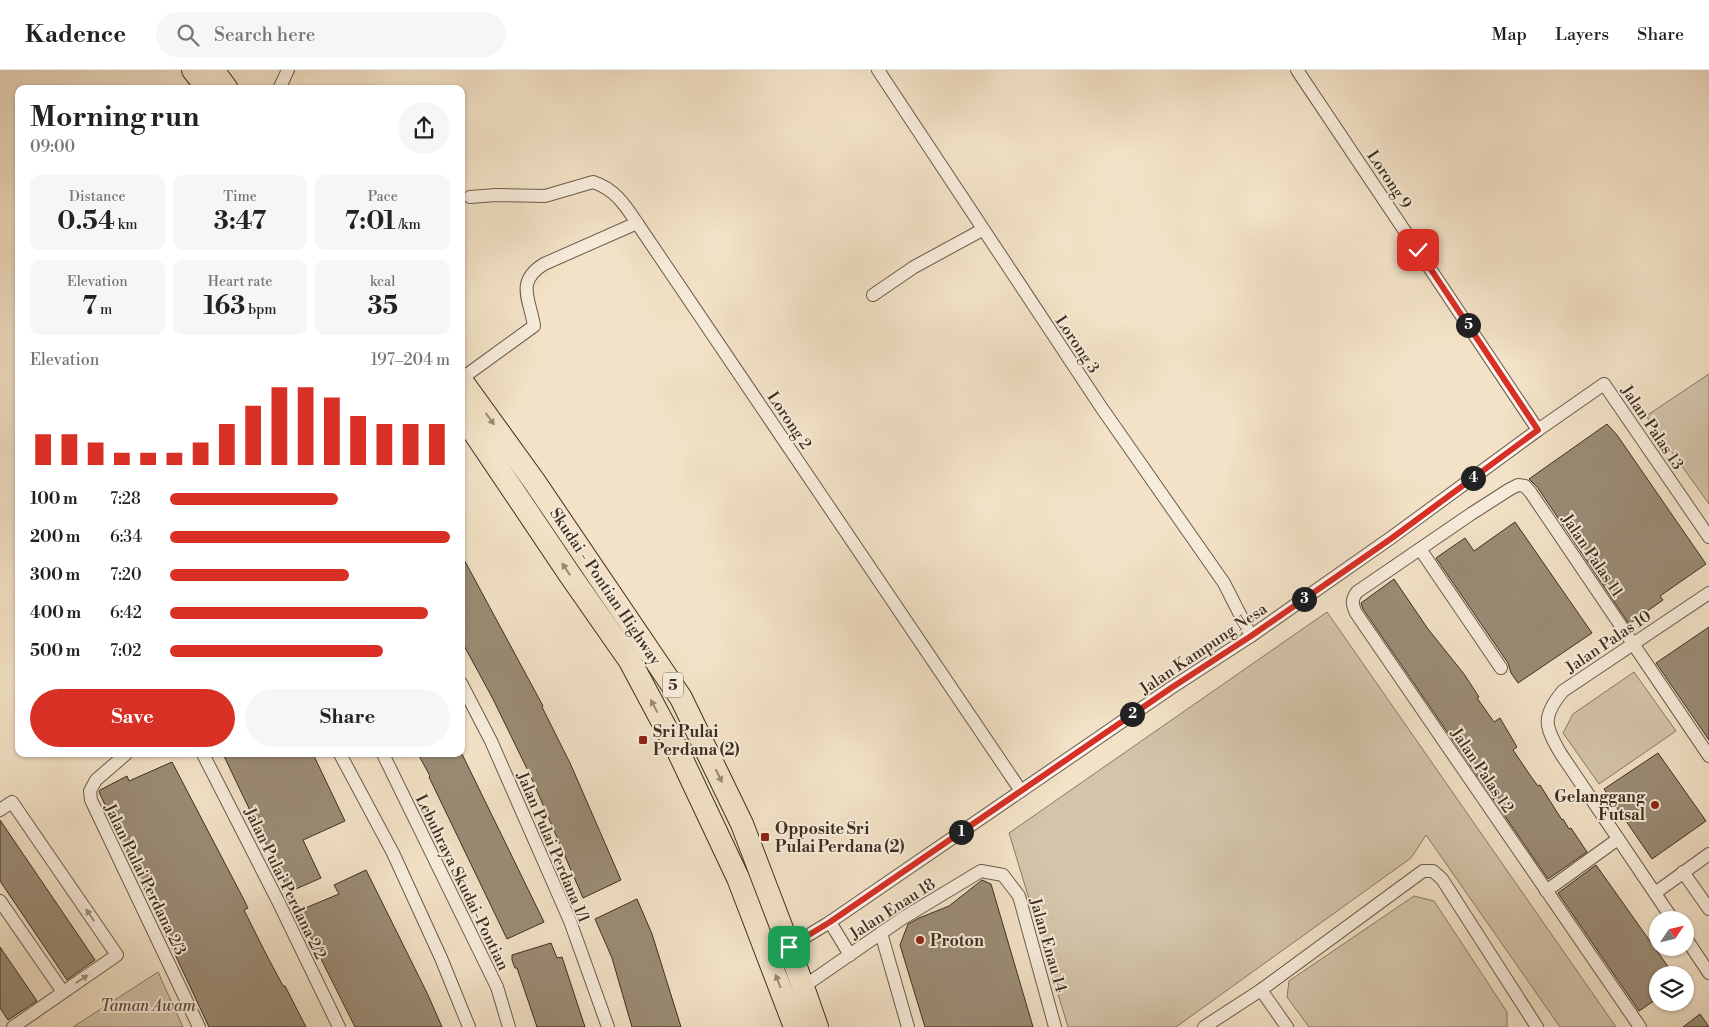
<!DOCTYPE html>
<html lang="en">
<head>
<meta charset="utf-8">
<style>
	:root { --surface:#fff; --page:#f6f6f6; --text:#222; --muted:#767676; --line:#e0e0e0; --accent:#d93025 }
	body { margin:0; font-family:"Libre Bodoni",serif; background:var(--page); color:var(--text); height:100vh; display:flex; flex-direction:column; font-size:19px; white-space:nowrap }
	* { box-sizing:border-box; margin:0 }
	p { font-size:16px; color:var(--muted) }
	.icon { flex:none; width:28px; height:28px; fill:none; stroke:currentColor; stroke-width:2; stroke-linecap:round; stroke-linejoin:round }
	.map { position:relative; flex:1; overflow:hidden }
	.drawer { position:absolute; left:15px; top:15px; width:450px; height:672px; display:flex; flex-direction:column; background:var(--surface); border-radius:10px; box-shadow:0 1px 4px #0004 }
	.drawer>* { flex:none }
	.needle { width:32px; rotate:55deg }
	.buttons { position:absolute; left:1649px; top:841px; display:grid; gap:10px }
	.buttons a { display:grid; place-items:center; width:45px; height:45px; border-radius:50%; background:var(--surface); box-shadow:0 1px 4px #0004; font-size:25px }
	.pin { position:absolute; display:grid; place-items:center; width:42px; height:42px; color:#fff; margin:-21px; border-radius:10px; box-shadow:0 2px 8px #0006 }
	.km { position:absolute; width:25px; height:25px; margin:-12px; border-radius:50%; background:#222; color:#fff; font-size:14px; line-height:25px; text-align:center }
	.round { display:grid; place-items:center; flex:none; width:52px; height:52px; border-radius:26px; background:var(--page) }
	.headline { display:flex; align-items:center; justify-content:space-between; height:85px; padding:0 15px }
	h1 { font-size:28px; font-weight:700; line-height:38px }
	.stats { display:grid; grid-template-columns:repeat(3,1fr); gap:8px; height:85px; padding:5px 15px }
	.stats div { display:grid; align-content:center; border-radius:10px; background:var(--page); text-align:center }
	.stats b { font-size:25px; font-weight:700 }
	.stats small { font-size:14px; font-weight:400 }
	.stats p { font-size:14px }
	.chart { height:140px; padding:10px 15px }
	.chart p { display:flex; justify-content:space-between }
	.chart svg { width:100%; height:90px; margin-top:5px; stroke:var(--accent); stroke-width:6 }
	.action { display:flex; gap:10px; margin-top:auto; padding:10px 15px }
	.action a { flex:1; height:58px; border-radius:30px; background:var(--accent); color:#fff; font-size:20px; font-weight:700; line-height:58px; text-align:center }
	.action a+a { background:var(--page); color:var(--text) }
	ul { padding:0 15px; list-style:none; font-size:16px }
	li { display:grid; grid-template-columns:80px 60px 1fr; align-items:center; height:38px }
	li i { height:12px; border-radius:6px; background:var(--accent) }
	header { display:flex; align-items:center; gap:30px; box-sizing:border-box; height:70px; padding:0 25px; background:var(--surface); border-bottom:1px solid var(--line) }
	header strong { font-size:24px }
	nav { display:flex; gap:28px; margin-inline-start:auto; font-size:18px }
	.search { width:350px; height:45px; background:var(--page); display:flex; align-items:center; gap:12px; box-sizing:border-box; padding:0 18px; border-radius:28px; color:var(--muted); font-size:19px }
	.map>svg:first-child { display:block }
	.green { fill:#d4c4aa; stroke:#887a64 }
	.building { fill:#9b8c76; stroke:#3c2f1f }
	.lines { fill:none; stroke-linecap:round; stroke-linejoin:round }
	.street-casing { stroke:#6a5c49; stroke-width:14 }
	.highway-casing { stroke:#3c2f1f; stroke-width:24 }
	.street { stroke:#f7ecdb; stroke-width:12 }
	.highway { stroke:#f3e2c7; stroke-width:22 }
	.oneway { fill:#988873 }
	.oneway2 { fill:#9a8e7d }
	.route-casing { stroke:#fff; stroke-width:10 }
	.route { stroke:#d93025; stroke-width:6 }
	.poi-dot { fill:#8f2418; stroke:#f7ecdb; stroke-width:2 }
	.labels { text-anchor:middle; stroke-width:4; stroke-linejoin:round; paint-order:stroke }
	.shield { fill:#f7ecdb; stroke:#746857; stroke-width:1 }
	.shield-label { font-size:15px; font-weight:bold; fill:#3c2f1f }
	.street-label { font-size:16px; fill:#3c2f1f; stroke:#f7ecdb }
	.poi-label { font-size:16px; font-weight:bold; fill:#3c2f1f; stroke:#f7ecdb; text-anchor:start }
	.park-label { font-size:16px; font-style:italic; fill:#5a4d3b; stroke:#f7ecdb }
</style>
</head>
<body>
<header>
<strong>Kadence</strong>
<div class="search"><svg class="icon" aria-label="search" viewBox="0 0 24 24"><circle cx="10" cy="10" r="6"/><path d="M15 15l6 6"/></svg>Search here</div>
<nav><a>Map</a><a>Layers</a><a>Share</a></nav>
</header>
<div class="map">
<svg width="1709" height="957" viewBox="0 0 1709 957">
	<rect width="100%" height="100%" fill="#f3e2c7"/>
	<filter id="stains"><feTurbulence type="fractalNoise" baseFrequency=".004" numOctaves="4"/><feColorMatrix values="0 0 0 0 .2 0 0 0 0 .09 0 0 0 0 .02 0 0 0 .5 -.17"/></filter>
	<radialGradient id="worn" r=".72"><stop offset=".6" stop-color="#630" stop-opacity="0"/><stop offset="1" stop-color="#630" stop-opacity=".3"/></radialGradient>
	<g class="green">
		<path d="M1709 304V434L1646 346Z"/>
		<path d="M1327 542 1616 957H1560L1426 765 1411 788 1176 957H1068L1009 763Z"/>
		<path d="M1634 602 1676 661 1599 714 1563 663 1573 644Z"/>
		<path d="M1414 826 1434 831 1507 942V957H1309L1287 927 1289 911Z"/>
		<path d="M158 902 183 957H73Z"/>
	</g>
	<g class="building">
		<path d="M1607 354 1617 365 1706 494 1660 526 1663 530 1629 554 1538 418 1529 409Z"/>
		<path d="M1515 452 1592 563 1518 613 1511 603 1508 593 1436 488 1465 468 1474 481Z"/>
		<path d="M461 484 543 636 542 637 570 693 621 810 583 828 531 707 493 629 461 570Z"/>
		<path d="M1394 509 1428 559 1464 604 1479 627 1477 628 1494 652 1500 648 1517 677 1513 680 1532 708 1538 716 1540 715 1562 750 1563 749 1569 759 1571 758 1587 782 1548 809 1363 539 1361 533Z"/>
		<path d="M1709 557V670L1656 593Z"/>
		<path d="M1658 683 1706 751 1652 789 1604 719Z"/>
		<path d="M223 684H313L345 751 303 770 321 808 289 822Z"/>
		<path d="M418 684H462L544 852 507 869 429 707 430 706Z"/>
		<path d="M172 692 243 828 248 838 244 840 265 882 283 916H285L306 957H209L99 722 100 720 127 706 129 711Z"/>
		<path d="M0 750 95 890 67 910 0 811Z"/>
		<path d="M1596 795 1674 905H1658V928L1639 941 1558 823Z"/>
		<path d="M366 800 428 925 442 957H355L324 895 298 841 339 824 334 815Z"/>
		<path d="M982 810 991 814 1033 957H925L900 875 908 854 919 848 949 836Z"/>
		<path d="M637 829 652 864 681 957H632L612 888 595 849Z"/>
		<path d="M551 873 557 888 562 887 585 957H537L517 898H515L512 890V885Z"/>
		<path d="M0 877 37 931 8 950 0 938Z"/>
		<path d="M1700 944 1709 957H1683Z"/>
	</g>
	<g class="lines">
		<defs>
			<g id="street">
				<path d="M878 0 1101 337 1224 513 1251 566"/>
				<path d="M1297 0 1538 360"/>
				<path d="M279 19 288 0"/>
				<path d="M470 127 496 125 545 126 593 112C615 119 625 135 637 153L1021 721"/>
				<path d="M873 225 914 197 982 160"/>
				<path d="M461 309 534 256C530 229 515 212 544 194L637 153"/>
				<path d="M1420 479 1501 598"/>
				<path d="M461 613 491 671 570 851 608 957"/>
				<path d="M126 684 96 710 90 721 91 730 199 957"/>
				<path d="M203 684 279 833 339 957"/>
				<path d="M340 684 393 783 441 888 469 957"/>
				<path d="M383 684 497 917 509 957"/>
				<path d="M0 740 12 732 117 885 13 957"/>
				<path d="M1683 802 1709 839"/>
				<path d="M1546 821 1618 769"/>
				<path d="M1655 823 1709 784"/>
				<path d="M0 831 63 922"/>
				<path d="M1673 850 1561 684C1545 657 1541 647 1563 621L1709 523"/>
				<path d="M830 852 850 885"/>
				<path d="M881 863 908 957"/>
				<path d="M1685 867 1709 903"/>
				<path d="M789 877 830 852 1171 618 1251 566 1392 467 1538 360 1604 314 1709 467"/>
				<path d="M803 917 903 848 981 801 1003 805 1019 826 1055 957"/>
				<path d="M1261 920 1287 957"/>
				<path d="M1204 957 1261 920 1423 801H1433L1442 809 1537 957"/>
				<path d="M1640 957 1356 543C1352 534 1351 530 1357 522L1471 444 1510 419 1518 415 1525 416 1531 423 1709 686"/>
			</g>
			<g id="highway">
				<path d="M193 0 208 19"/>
				<path d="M213 0 227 19"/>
				<path d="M461 310 534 411 681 628 742 754 789 877 817 957"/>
				<path d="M461 343 570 505 630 591 678 681 738 808 795 957"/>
			</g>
		</defs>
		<use href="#street" class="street-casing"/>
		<use href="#highway" class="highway-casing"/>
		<use href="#street" class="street"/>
		<use href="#highway" class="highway"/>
	</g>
	<defs><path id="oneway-solid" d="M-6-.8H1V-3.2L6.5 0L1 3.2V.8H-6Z" transform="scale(1.25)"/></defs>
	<g class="oneway">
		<use href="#oneway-solid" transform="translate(490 349) rotate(54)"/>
		<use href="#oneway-solid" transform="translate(566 499) rotate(-124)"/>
		<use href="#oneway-solid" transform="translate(654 636) rotate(-118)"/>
		<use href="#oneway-solid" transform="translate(719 706) rotate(64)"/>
		<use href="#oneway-solid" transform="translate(778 911) rotate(-111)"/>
	</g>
	<g class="oneway2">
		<use href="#oneway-solid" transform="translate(90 845) rotate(-124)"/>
		<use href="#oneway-solid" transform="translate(82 909) rotate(-34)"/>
	</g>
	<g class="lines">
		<defs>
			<path id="route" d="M789 877 830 852 1171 618 1251 566 1392 468 1538 360 1418 180"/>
		</defs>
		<use href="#route" class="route-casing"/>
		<use href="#route" class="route"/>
	</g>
	<g class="poi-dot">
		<rect x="638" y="665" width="10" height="10" rx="2.5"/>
		<circle cx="1655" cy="735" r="5"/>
		<rect x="760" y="762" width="10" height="10" rx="2.5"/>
		<circle cx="920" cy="870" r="5"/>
	</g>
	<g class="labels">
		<rect class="shield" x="663" y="602.5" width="20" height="25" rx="4"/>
		<g class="shield-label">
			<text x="673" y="620">5</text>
		</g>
		<g class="street-label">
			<text transform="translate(1390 109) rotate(56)" y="6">Lorong 9</text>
			<text transform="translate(1078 274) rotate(56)" y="6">Lorong 3</text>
			<text transform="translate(790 350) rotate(56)" y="6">Lorong 2</text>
			<text transform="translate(1653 357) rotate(56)" y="6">Jalan Palas 13</text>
			<text transform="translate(1593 485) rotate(56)" y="6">Jalan Palas 11</text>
			<text transform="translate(606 516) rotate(56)" y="6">Skudai - Pontian Highway</text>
			<text transform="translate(1608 571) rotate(-34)" y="6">Jalan Palas 10</text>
			<text transform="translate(1203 578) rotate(-34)" y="6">Jalan Kampung Nesa</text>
			<text transform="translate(1483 700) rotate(56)" y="6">Jalan Palas 12</text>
			<text transform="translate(554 777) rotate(67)" y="6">Jalan Pulai Perdana 1/1</text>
			<text transform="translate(146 809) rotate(64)" y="6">Jalan Pulai Perdana 2/3</text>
			<text transform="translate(463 812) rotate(64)" y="6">Lebuhraya Skudai-Pontian</text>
			<text transform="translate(286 813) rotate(64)" y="6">Jalan Pulai Perdana 2/2</text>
			<text transform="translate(892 838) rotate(-33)" y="6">Jalan Enau 18</text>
			<text transform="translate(1049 875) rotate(74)" y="6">Jalan Enau 14</text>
		</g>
		<g class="poi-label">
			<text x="653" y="667">Sri Pulai<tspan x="653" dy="18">Perdana (2)</tspan></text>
			<text x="1645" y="732" text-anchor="end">Gelanggang<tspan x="1645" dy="18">Futsal</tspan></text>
			<text x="775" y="764">Opposite Sri<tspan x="775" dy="18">Pulai Perdana (2)</tspan></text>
			<text x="930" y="876">Proton</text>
		</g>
		<g class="park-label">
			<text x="148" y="941">Taman Awam</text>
		</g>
	</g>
	<rect width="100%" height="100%" filter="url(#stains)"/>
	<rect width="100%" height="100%" fill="url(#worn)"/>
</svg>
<div class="buttons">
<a><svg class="needle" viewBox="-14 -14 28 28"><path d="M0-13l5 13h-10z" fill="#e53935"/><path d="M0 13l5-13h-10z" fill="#767676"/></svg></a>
<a><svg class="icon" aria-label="layers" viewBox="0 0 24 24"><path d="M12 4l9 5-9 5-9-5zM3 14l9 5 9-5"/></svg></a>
</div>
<div class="pin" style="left:789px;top:877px;background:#1e9e55"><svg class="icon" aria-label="arrive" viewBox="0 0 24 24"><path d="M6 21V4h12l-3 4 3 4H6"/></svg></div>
<div class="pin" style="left:1418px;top:180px;background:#d93025"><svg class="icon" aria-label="check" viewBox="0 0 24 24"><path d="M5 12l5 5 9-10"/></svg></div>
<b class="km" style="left:961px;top:762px">1</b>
<b class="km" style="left:1132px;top:644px">2</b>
<b class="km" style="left:1304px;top:529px">3</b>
<b class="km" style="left:1473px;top:408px">4</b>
<b class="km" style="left:1468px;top:255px">5</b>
<section class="drawer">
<div class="headline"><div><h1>Morning run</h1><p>09:00</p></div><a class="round"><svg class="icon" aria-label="share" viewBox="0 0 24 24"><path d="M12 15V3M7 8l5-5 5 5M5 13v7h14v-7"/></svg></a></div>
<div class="stats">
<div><p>Distance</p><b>0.54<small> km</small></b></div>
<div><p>Time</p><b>3:47</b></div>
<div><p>Pace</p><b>7:01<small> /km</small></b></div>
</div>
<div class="stats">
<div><p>Elevation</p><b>7<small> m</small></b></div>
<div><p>Heart rate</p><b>163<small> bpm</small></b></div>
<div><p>kcal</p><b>35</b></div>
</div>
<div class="chart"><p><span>Elevation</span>197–204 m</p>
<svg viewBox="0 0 160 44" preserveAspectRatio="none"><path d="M5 44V29M15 44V29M25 44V33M35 44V38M45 44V38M55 44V38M65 44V33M75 44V24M85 44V15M95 44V6M105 44V6M115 44V11M125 44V20M135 44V24M145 44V24M155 44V24"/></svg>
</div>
<ul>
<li><b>100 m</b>7:28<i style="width:60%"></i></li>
<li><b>200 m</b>6:34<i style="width:100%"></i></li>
<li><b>300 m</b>7:20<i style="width:64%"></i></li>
<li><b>400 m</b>6:42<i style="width:92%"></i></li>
<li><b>500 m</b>7:02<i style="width:76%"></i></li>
</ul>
<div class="action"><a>Save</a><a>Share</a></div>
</section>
</div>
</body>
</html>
